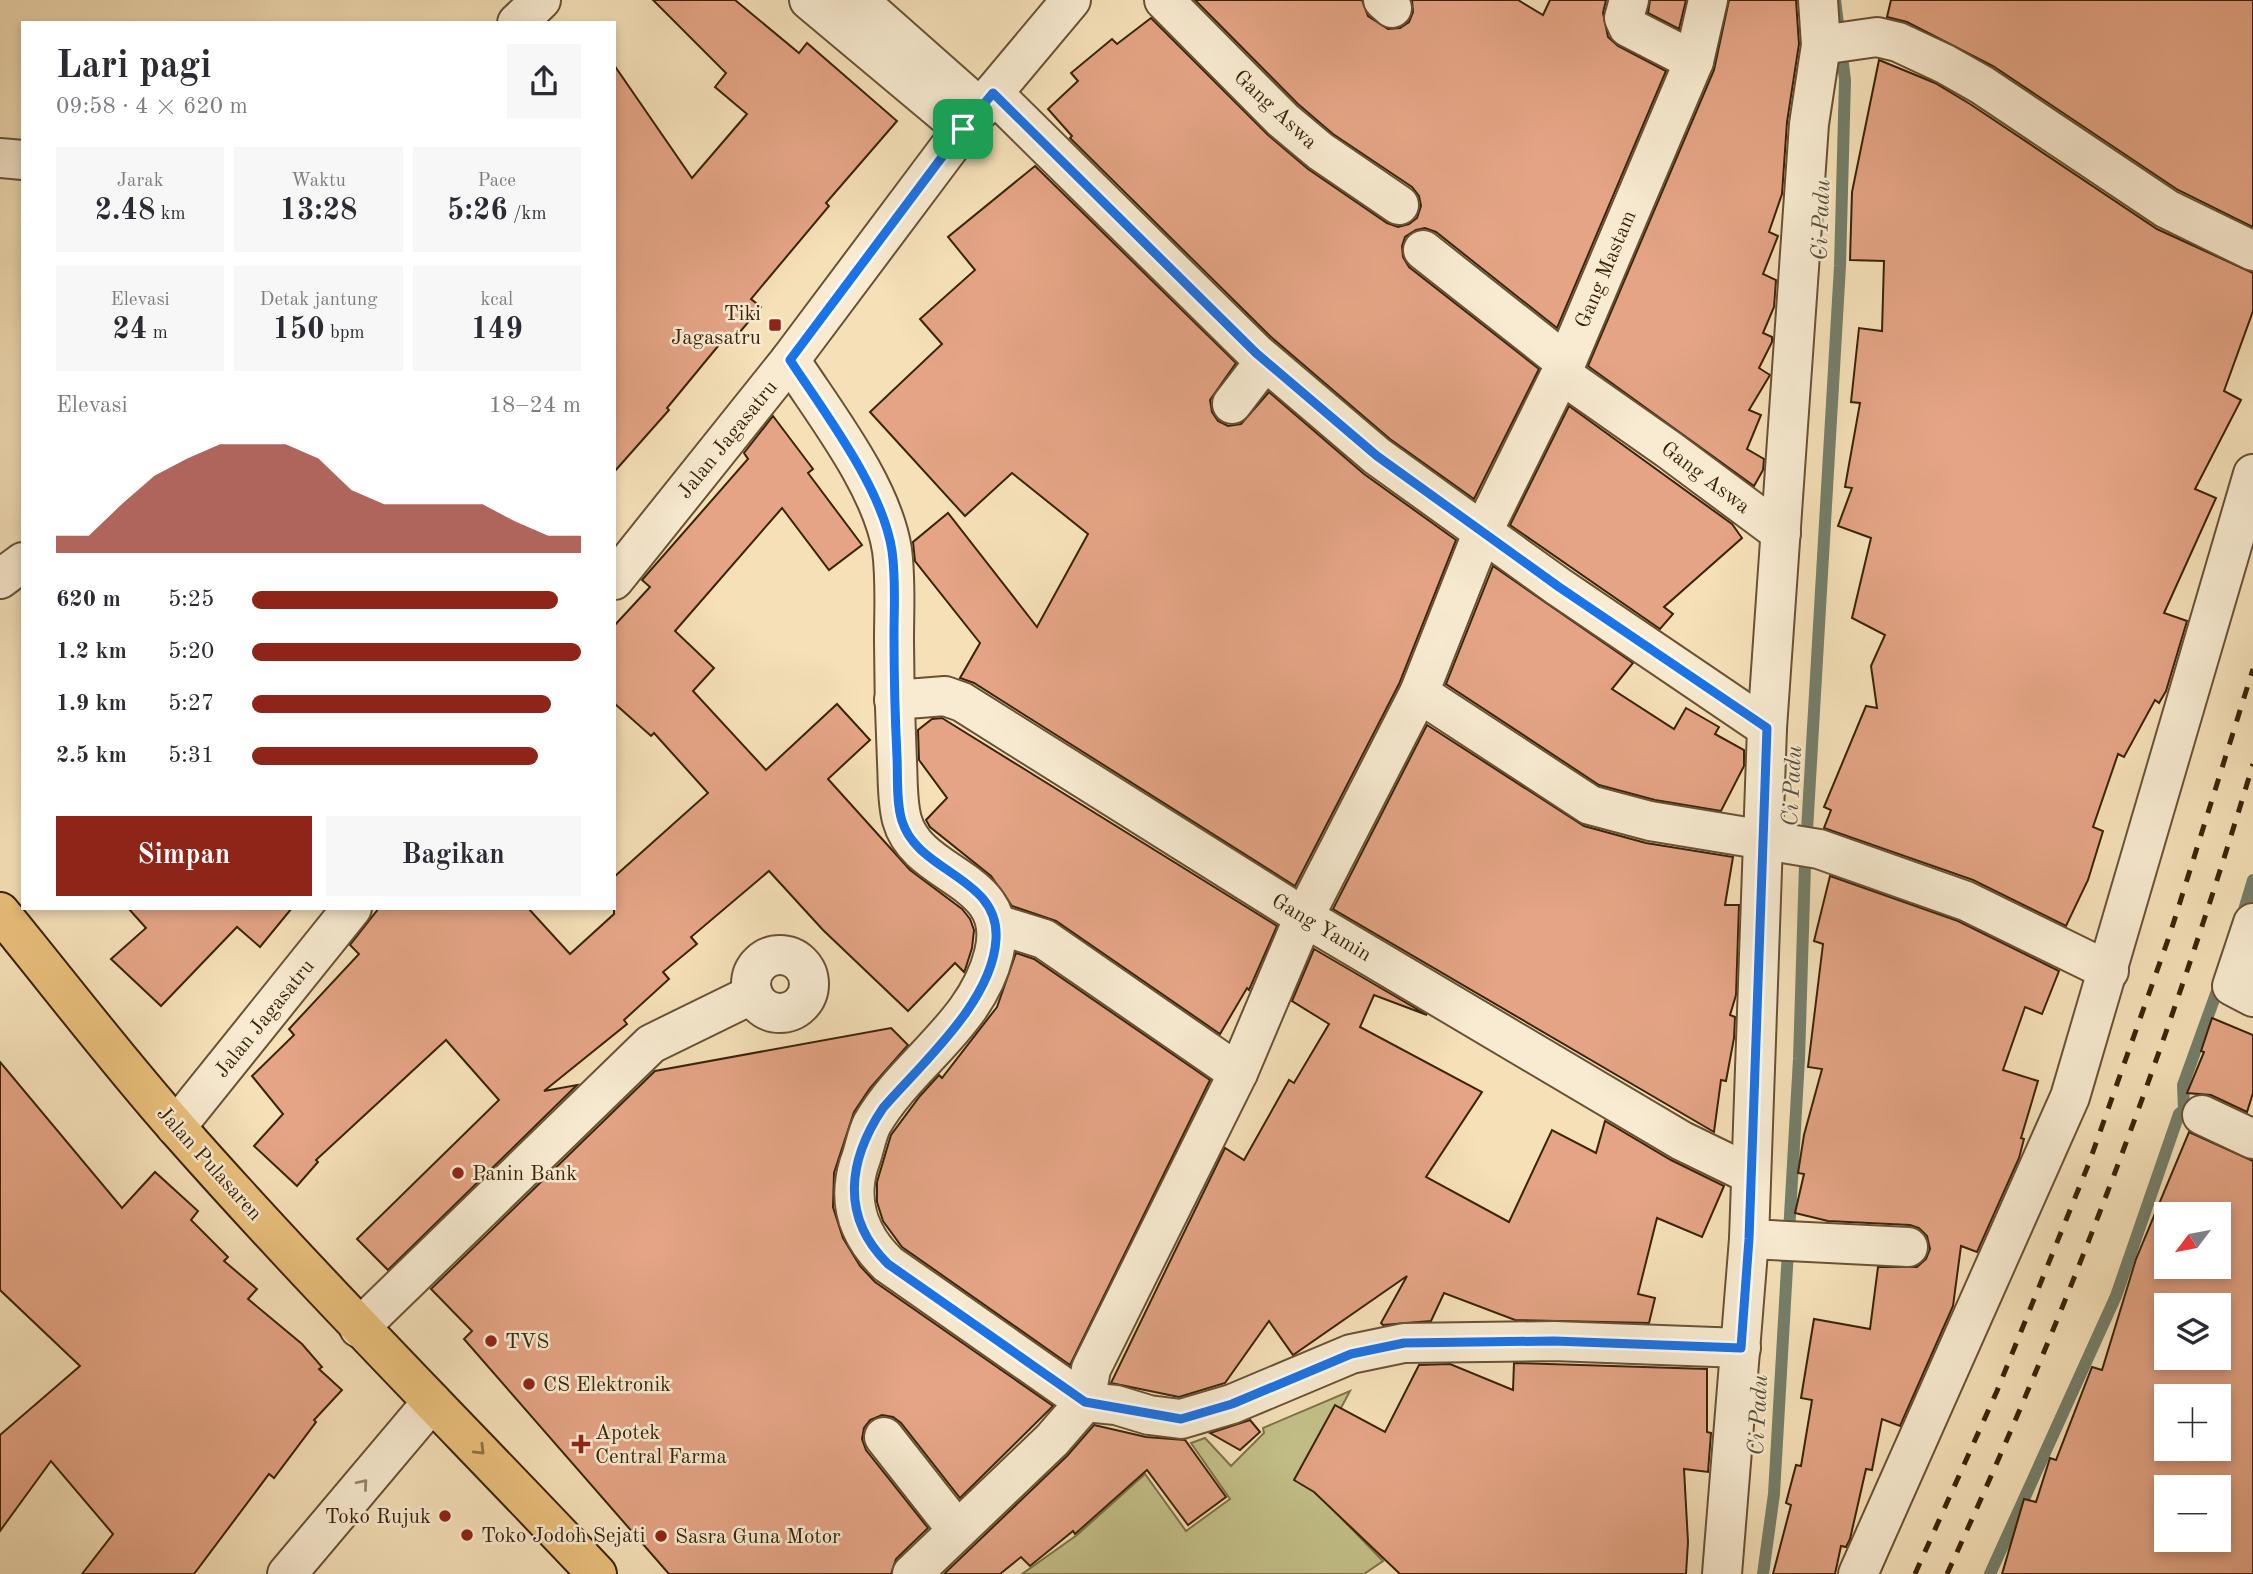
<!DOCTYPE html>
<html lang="id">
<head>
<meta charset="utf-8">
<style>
	:root { --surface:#fff; --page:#f7f7f7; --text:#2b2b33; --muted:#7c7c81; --accent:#8f2418 }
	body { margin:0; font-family:"Old Standard TT",serif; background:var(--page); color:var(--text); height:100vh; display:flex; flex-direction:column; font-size:26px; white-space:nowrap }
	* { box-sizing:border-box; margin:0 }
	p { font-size:23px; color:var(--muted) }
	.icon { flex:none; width:38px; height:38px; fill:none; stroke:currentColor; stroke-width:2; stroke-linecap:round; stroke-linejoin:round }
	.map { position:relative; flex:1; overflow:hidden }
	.drawer { position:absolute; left:21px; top:21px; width:595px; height:889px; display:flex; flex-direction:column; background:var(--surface); border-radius:0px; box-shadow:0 4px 10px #0003 }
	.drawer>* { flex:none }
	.needle { width:46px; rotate:238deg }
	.tools { position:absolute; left:2154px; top:1202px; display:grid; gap:14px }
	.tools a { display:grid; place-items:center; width:77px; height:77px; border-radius:0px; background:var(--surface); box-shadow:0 4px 10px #0003; font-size:35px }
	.pin { position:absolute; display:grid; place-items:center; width:60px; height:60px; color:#fff; margin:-30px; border-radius:14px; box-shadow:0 4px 10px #0006 }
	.round { display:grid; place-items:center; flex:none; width:74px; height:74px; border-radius:0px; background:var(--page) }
	.overview { display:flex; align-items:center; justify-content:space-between; height:119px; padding:0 35px }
	h1 { font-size:38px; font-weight:800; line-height:52px }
	.metrics { display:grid; grid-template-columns:repeat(3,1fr); gap:10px; height:119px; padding:7px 35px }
	.metrics div { display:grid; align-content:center; border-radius:0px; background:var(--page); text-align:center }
	.metrics b { font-size:30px; font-weight:800 }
	.metrics small { font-size:19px; font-weight:400 }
	.metrics p { font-size:19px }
	.chart { height:196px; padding:14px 35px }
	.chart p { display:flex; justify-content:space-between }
	.chart svg { width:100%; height:126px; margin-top:7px; fill:var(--accent); opacity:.7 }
	.action { display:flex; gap:14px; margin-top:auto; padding:14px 35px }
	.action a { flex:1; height:80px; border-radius:0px; background:var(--accent); color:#fff; font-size:28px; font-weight:800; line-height:80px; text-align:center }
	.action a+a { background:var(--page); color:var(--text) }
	ul { padding:0 35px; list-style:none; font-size:23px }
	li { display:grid; grid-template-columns:112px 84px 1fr; align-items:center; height:52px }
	li i { height:18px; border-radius:9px; background:var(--accent) }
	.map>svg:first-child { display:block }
	.green { fill:#c4c089; stroke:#7f7248; stroke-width:2 }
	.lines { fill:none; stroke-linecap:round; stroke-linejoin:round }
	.stream { stroke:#757f6a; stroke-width:12 }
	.building { fill:#e4a485; stroke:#3a2308; stroke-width:2; fill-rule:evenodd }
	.minor-casing { stroke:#695234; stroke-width:42 }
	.major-casing { stroke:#3a2308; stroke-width:42 }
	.minor { stroke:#f8ebd1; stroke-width:38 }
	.major { stroke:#eac07c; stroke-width:38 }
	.rail { stroke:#3a2308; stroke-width:5; stroke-dasharray:12 12; stroke-linecap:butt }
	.oneway { stroke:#927242 }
	.oneway2 { stroke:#99876c }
	.route-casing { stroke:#fff; stroke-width:14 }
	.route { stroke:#1a73e8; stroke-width:9 }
	.poi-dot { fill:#8f2418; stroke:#f8ebd1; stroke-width:2.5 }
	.labels { text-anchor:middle; stroke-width:5; stroke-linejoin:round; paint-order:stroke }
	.street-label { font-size:21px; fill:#3a2308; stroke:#f8ebd1 }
	.poi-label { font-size:21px; fill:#3a2308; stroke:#f8ebd1; text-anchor:start }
	.water-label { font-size:23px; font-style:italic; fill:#585139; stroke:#f8ebd1 }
</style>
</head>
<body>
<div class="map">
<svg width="2253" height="1574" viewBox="0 0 2253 1574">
	<rect width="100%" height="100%" fill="#f5e0b8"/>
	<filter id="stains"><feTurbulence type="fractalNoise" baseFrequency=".00286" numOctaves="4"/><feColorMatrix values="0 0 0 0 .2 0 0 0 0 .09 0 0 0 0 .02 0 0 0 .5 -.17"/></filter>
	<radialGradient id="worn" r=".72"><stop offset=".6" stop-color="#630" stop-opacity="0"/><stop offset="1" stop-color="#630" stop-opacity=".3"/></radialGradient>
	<path class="green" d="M1350 1391 1303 1479 1383 1561 1364 1574H1022L1077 1535 1145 1474 1186 1531 1230 1499 1191 1443 1205 1438 1231 1466 1264 1433 1263 1428Z"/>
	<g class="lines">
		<g class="stream">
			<path d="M2241 920 2253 880"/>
			<path d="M1763 1574 1774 1494 1799 1059 1805 865 1840 266 1845 80 1835 0"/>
			<path d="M1990 1574 2116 1296 2179 1114 2184 1110 2183 1085 2221 980"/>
		</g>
	</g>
	<g class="building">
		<path d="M653 0H735L799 53 807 43 897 121 826 203 829 206 751 299 761 307 729 345 723 340 667 408 669 410 614 472V65L692 178 747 114 715 87 726 73Z"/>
		<path d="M1195 0H1362L1368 16 1388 29 1400 28 1409 22 1413 12 1412 0H1518L1543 15 1550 0H1606L1603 13 1608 37 1618 46 1666 71 1557 328 1436 232 1425 228 1416 230 1405 237 1402 246 1403 257 1409 267 1539 369 1474 499 1390 439 1271 337 1070 138 1072 136 1048 109 1078 81 1071 73 1112 39 1117 44 1151 18 1268 135 1308 169 1387 223 1398 227 1409 224 1417 218 1421 206 1419 196 1412 187 1333 134 1298 104Z"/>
		<path d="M1650 0H1686L1679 29 1648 13Z"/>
		<path d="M1729 0H1796L1799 44 1787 122 1782 194 1769 232 1778 236 1763 274 1776 280 1774 307 1763 333 1772 337V342L1759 368 1770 375 1749 410 1761 415 1747 449 1764 459 1763 470 1754 486 1588 366 1714 70Z"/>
		<path d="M1891 0H2253V227L2178 190 1993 66 1907 22 1887 17Z"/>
		<path d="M1879 60 1935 83 1970 104 2157 229 2253 273V311L2224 391 2241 400 2195 489 2216 498 2164 613 2187 621 2166 691 2159 703 2155 700 2124 757 2118 754 2093 827 2103 831 2088 880 2066 926 1973 880 1824 828 1831 810 1824 807 1866 706 1877 708 1871 666 1885 635 1852 618 1871 538 1838 526 1852 488 1845 487 1860 403 1851 402 1859 328 1882 331 1884 261 1850 260 1852 192Z"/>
		<path d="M1035 166 1236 363 1210 400 1212 412 1218 421 1228 426 1241 424 1269 392 1364 474 1456 540 1399 684 1295 886 974 683 960 678 980 643 915 561 913 542 948 513 1037 627 1088 534 1012 473 965 516 870 412 942 344 920 319 975 270 948 237Z"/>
		<path d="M1569 406 1732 524 1742 538 1664 607 1673 614 1660 629 1510 525Z"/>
		<path d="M773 416 813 469 808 473 862 545 829 570 782 508 675 631 714 668 693 691 766 770 837 704 870 740 828 779 910 870 962 909 970 919 974 930 972 948 965 970 964 972 955 963 908 1011 823 930 769 871 691 937 697 944 663 972 669 979 624 1020 627 1024 544 1091 577 1085 388 1270 357 1239 499 1100 446 1040 316 1160 318 1162 297 1186 254 1146 283 1114 252 1076 294 1035 289 1029 359 954 350 945 379 908H528L570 954 614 914V877L708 793 654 733 651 736 614 703V626L650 587 642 580 748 459 744 453Z"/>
		<path d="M1493 566 1633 663 1612 689 1674 729 1686 708 1719 727 1715 734 1744 750V766L1721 811 1655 800 1599 785 1446 684Z"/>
		<path d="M942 718 1277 926 1249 990 1247 988 1220 1034 1056 921 1012 906 991 876 930 827 926 820 947 798 919 760 918 730 932 719Z"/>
		<path d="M1427 725 1584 826 1646 843 1733 857 1725 905H1739L1736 995 1730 1015 1735 1017 1734 1038 1726 1081 1721 1080 1714 1132 1333 909Z"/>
		<path d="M1830 876 1958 921 2059 971 2042 1014 2025 1007 2003 1070 2038 1081 2021 1138 2024 1139 2019 1158 1977 1252 1961 1246 1953 1306 1900 1426 1882 1419 1872 1470 1866 1469 1850 1539 1846 1547 1841 1546 1835 1574H1773L1791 1505 1786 1503 1796 1465 1801 1466 1812 1400 1801 1398 1814 1319 1870 1329 1878 1267H1917L1926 1259 1930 1249 1927 1236 1919 1228 1910 1225 1828 1221 1795 1213 1804 1174 1798 1173 1804 1135 1822 1069 1808 1067 1823 944 1814 941Z"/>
		<path d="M128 908H292L260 947 237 927 161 1006 111 959 146 928Z"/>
		<path d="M1314 949 1427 1015 1374 995 1360 1027 1482 1092 1426 1177 1509 1222 1552 1130 1596 1153 1605 1121 1671 1160 1724 1186 1702 1237 1657 1218 1638 1294 1655 1298 1649 1323 1515 1320 1444 1293 1431 1321 1383 1325 1381 1323 1407 1276 1293 1355 1269 1321 1225 1383 1179 1397 1111 1383 1225 1148 1244 1160 1289 1080 1294 1083 1329 1024 1292 1001Z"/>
		<path d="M1016 953 1034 959 1210 1080 1070 1365 902 1247 883 1221 877 1202V1182L891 1135 920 1096 939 1075 942 1078 997 1007Z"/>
		<path d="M2212 1018 2253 1035V1093L2247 1112 2211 1095 2187 1093 2204 1052 2201 1051Z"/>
		<path d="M891 1028 908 1045 870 1088 854 1112 834 1173 833 1207 843 1238 860 1266 875 1282 1053 1406 960 1498 901 1423 893 1417 882 1415 870 1420 864 1428 862 1439 866 1450 928 1528 896 1559 891 1574H669L464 1339 472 1331 431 1289 655 1071Z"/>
		<path d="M0 1062 122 1208 155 1172 198 1211 191 1220 228 1257 224 1261 257 1289 248 1299 302 1344 322 1367 319 1369 342 1390 314 1420 316 1422 274 1478 269 1474 194 1574H82L113 1534 51 1461 0 1531V1435L80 1366 0 1290Z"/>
		<path d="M2189 1132 2253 1161V1574H2002L2024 1499 2036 1502 2050 1458 2056 1460 2092 1367 2102 1370 2136 1259ZM2166 1214H2219V1267H2166ZM2166 1306H2219V1358H2166ZM2166 1396H2219V1449H2166ZM2166 1488H2219V1540H2166Z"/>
		<path d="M1514 1363 1707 1369V1432L1711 1433 1708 1472 1684 1469 1688 1542 1686 1574H1400L1314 1492 1294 1480 1335 1405 1385 1432 1419 1365 1450 1364 1513 1390Z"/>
		<path d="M1250 1420 1260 1432 1240 1450 1210 1433Z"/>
		<path d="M1094 1425 1146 1437 1185 1440 1226 1497 1188 1525 1147 1470 1075 1534 1073 1531 1030 1566 1021 1557 1000 1574H944L1067 1456Z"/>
	</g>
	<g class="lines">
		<defs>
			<g id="minor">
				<path d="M809 0 963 129"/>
				<path d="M858 0 981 109"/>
				<path d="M1164 0 1283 120 1320 151 1399 205"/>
				<path d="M1383 0 1392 8"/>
				<path d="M1629 0 1624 18 1628 27 1694 61"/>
				<path d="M517 23 541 0"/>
				<path d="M1821 45 1877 37 1898 42 1945 64 1982 85 2167 209 2253 251"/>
				<path d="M993 93 1256 353 1377 456 1559 587 1767 728"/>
				<path d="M0 158 23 160"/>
				<path d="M1423 250 1566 363"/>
				<path d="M790 360C825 414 882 486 892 550 896 580 894 610 894 640 894 681 895 721 897 762 898 780 897 802 902 820 918 879 1013 877 994 953 977 1025 907 1063 872 1124 866 1136 864 1152 859 1164 847 1203 859 1236 888 1264L1085 1402 1116 1405 1149 1415 1181 1419 1232 1404 1351 1354 1404 1343 1554 1341 1741 1348"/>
				<path d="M1561 374 1668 449 1781 533"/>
				<path d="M1232 404 1265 361"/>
				<path d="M0 579 23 562"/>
				<path d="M614 580 790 360 963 129 1071 0"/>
				<path d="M1419 693 1590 805 1650 821 1819 849 1966 901 2109 971"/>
				<path d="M894 700 945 696 962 702 1304 917 1682 1141 1750 1174"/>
				<path d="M2253 923 2232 986 2253 997"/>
				<path d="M996 924 1044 939 1238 1073"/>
				<circle cx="780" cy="984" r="29"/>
				<path d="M2202 1115 2253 1139"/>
				<path d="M176 1127 352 908"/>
				<path d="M1749 1239 1908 1247"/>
				<path d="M359 1328 651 1044 753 994"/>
				<path d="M884 1437 957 1530"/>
				<path d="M287 1574 432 1402"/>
				<path d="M912 1574 1052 1440 1085 1402 1091 1369 1238 1073 1304 917 1419 693 1483 531 1566 363 1694 61 1708 0"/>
				<path d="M1722 1574 1749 1239 1767 728 1809 124 1821 45 1818 0"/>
				<path d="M1858 1574 2070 1097 2253 474"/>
			</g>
			<path id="major" d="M0 912C59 984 116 1059 178 1129 313 1282 457 1426 597 1574"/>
		</defs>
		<use href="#minor" class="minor-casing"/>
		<use href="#major" class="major-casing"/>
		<use href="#minor" class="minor"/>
		<use href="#major" class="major"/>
		<g class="rail">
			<path d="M1915 1574 1997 1391 2089 1163 2170 934 2253 669"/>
			<path d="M1947 1574C2068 1311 2170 1041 2253 764"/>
		</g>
	</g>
	<defs><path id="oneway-chevron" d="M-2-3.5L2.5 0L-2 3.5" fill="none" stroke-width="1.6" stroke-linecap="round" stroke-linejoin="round" transform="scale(1.75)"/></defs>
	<use class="oneway" href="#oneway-chevron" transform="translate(480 1450) rotate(45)"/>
	<use class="oneway2" href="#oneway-chevron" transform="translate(363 1484) rotate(-50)"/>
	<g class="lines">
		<defs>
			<path id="route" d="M993 93 1256 353 1377 456 1559 587 1767 728 1749 1239 1741 1348 1554 1341 1404 1343 1351 1354 1232 1404 1181 1419 1085 1402 888 1264C840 1217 848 1160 883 1108 922 1063 993 1001 996 939 1000 877 918 873 902 821 896 802 898 777 897 757 895 717 894 676 894 635 894 607 896 579 892 551 883 489 824 412 790 360L963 129Z"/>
		</defs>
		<use href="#route" class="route-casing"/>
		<use href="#route" class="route"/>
	</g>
	<g class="poi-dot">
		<rect x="768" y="318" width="14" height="14" rx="3.5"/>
		<circle cx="458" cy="1173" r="7"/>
		<circle cx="491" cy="1341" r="7"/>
		<circle cx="529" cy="1384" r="7"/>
		<path d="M577.5 1433.5h7v7h7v7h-7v7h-7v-7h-7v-7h7z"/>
		<circle cx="445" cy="1516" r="7"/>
		<circle cx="467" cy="1535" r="7"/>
		<circle cx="661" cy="1536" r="7"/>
	</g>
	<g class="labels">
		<g class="street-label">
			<text transform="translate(1276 109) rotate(43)" y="7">Gang Aswa</text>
			<text transform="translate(1605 269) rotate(-67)" y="7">Gang Mastam</text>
			<text transform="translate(727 439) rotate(-51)" y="7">Jalan Jagasatru</text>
			<text transform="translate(1706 477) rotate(37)" y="7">Gang Aswa</text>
			<text transform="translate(1322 927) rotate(31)" y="7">Gang Yamin</text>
			<text transform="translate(264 1018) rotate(-51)" y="7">Jalan Jagasatru</text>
			<text transform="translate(210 1163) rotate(48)" y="7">Jalan Pulasaren</text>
		</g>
		<g class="poi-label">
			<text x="761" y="320" text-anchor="end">Tiki<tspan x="761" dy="24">Jagasatru</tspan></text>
			<text x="472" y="1180">Panin Bank</text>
			<text x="505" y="1348">TVS</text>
			<text x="543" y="1391">CS Elektronik</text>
			<text x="595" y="1439">Apotek<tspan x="595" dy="24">Central Farma</tspan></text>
			<text x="431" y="1523" text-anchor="end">Toko Rujuk</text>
			<text x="481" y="1542">Toko Jodoh Sejati</text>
			<text x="675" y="1543">Sasra Guna Motor</text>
		</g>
		<g class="water-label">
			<text transform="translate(1820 220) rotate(-88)" y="8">Ci Padu</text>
			<text transform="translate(1791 786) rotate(-87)" y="8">Ci Padu</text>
			<text transform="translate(1757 1415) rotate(-87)" y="8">Ci Padu</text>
		</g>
	</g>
	<rect width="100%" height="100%" filter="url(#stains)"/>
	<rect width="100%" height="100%" fill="url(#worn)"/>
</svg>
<div class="tools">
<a><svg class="needle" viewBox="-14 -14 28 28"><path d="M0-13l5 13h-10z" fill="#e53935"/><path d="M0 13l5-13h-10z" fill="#7c7c81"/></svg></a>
<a><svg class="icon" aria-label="layers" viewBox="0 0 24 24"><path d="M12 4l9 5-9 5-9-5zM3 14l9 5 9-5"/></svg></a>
<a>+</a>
<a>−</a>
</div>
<div class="pin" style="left:963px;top:129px;background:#1e9e55"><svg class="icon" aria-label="arrive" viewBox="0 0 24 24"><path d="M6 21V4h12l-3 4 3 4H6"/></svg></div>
<section class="drawer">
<div class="overview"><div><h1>Lari pagi</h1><p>09:58 · 4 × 620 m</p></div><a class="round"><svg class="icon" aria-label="share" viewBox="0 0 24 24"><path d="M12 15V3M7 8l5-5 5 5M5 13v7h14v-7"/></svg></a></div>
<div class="metrics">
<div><p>Jarak</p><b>2.48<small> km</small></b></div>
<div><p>Waktu</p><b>13:28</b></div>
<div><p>Pace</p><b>5:26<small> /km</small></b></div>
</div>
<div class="metrics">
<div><p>Elevasi</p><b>24<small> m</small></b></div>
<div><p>Detak jantung</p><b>150<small> bpm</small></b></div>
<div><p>kcal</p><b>149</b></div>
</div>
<div class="chart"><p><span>Elevasi</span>18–24 m</p>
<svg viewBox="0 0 160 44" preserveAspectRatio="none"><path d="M0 44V38L10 38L20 27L30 17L40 11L50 6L60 6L70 6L80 11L90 22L100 27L110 27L120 27L130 27L140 33L150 38L160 38V44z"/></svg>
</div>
<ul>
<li><b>620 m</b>5:25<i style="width:93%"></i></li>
<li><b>1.2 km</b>5:20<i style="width:100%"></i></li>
<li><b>1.9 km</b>5:27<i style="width:91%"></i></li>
<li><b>2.5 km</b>5:31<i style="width:87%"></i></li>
</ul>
<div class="action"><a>Simpan</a><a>Bagikan</a></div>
</section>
</div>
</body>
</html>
